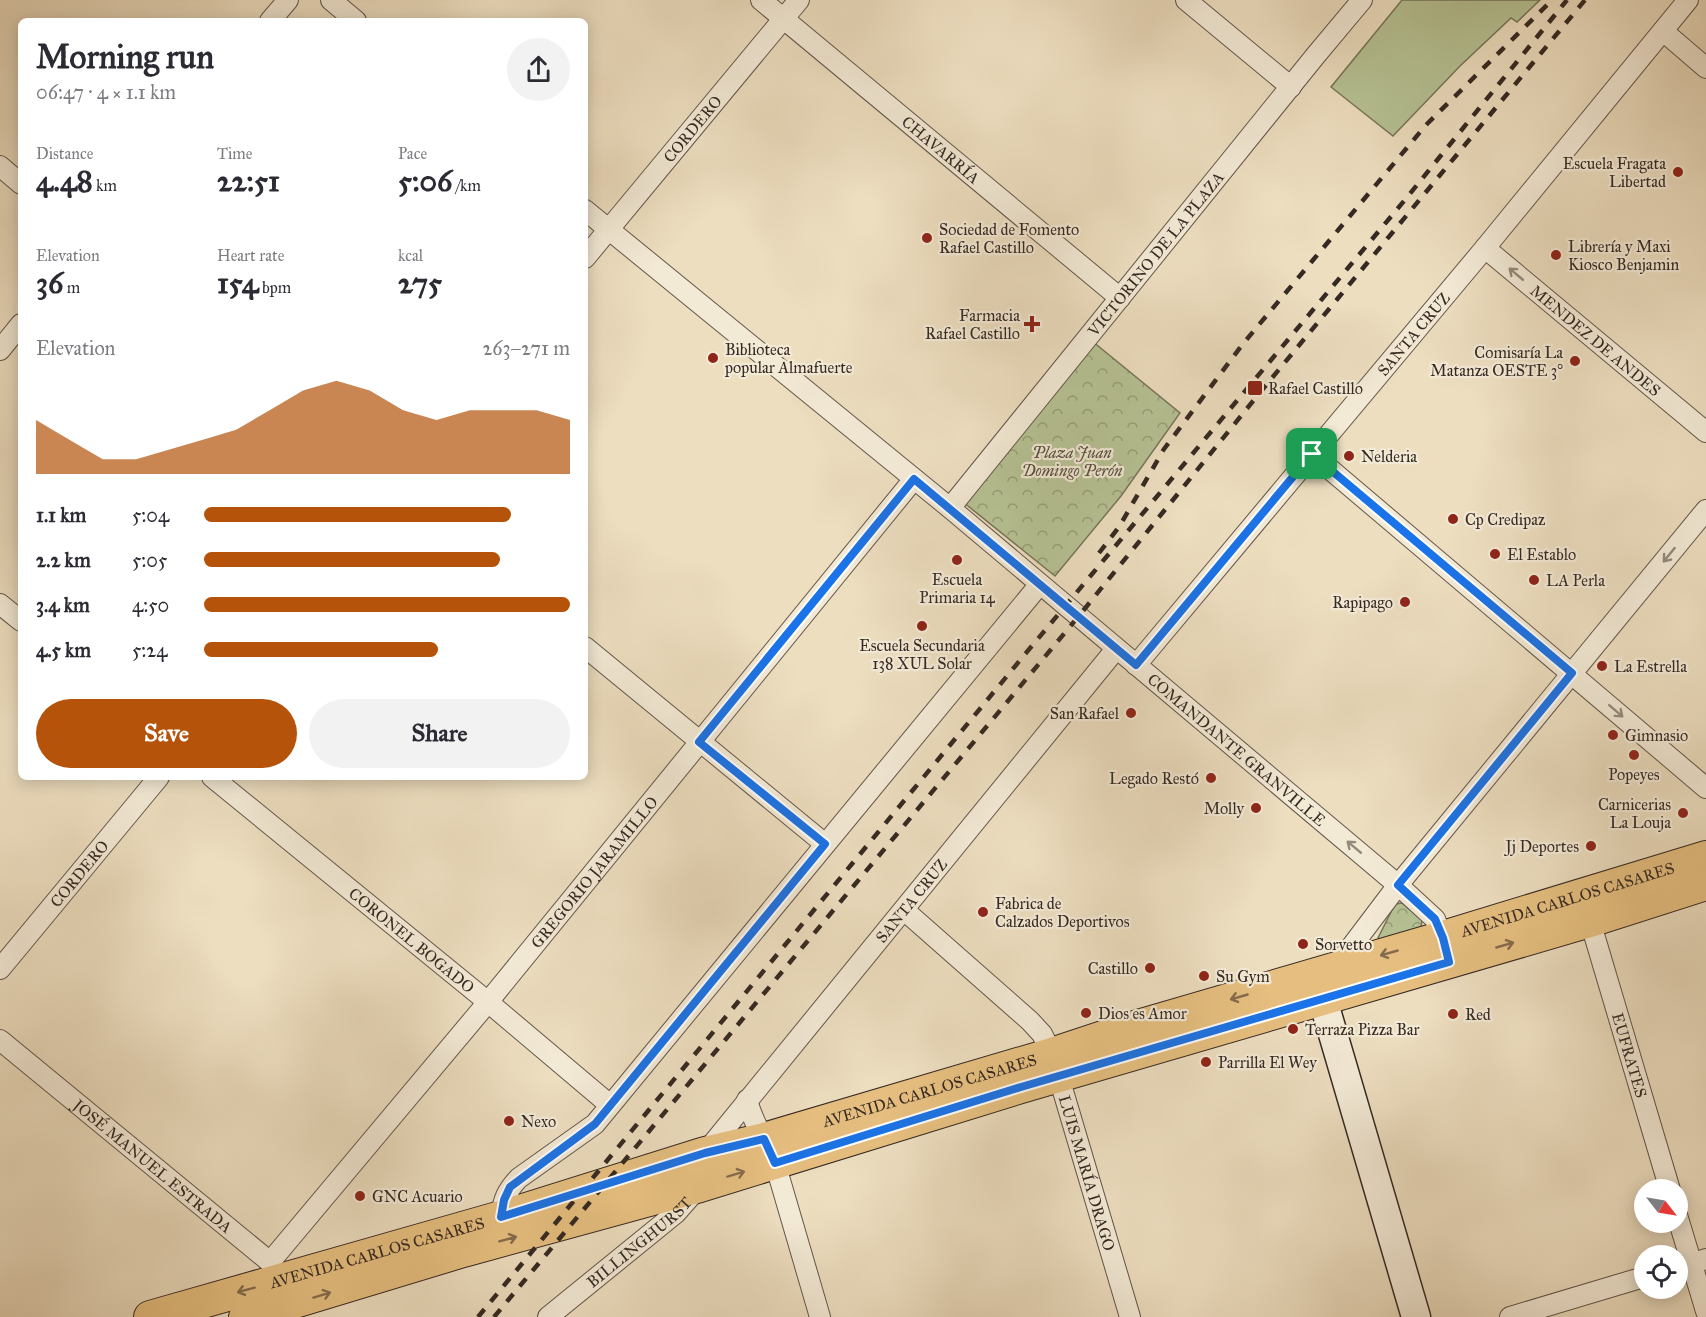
<!DOCTYPE html>
<html lang="en">
<head>
<meta charset="utf-8">
<style>
	:root { --surface:#fff; --page:#f2f2f3; --text:#2b2b33; --muted:#7c7c81; --accent:#b45309 }
	body { margin:0; font-family:"IM FELL Great Primer",serif; background:var(--page); color:var(--text); height:100vh; display:flex; flex-direction:column; font-size:22px; white-space:nowrap }
	* { box-sizing:border-box; margin:0 }
	p { font-size:20px; color:var(--muted) }
	.icon { flex:none; width:33px; height:33px; fill:none; stroke:currentColor; stroke-width:2; stroke-linecap:round; stroke-linejoin:round }
	.map { position:relative; flex:1; overflow:hidden }
	.sheet { position:absolute; left:18px; top:18px; width:570px; height:762px; display:flex; flex-direction:column; background:var(--surface); border-radius:9px; box-shadow:0 3px 15px #0003 }
	.sheet>* { flex:none }
	.needle { width:39px; rotate:121deg }
	.tools { position:absolute; left:1634px; top:1179px; display:grid; gap:12px }
	.tools a { display:grid; place-items:center; width:54px; height:54px; border-radius:50%; background:var(--surface); box-shadow:0 3px 15px #0003; font-size:30px }
	.pin { position:absolute; display:grid; place-items:center; width:51px; height:51px; color:#fff; margin:-26px; border-radius:12px; box-shadow:0 3px 9px #0006 }
	.round { display:grid; place-items:center; flex:none; width:63px; height:63px; border-radius:32px; background:var(--page) }
	.headline { display:flex; align-items:center; justify-content:space-between; height:102px; padding:0 18px }
	h1 { font-size:33px; font-weight:800; line-height:45px }
	.stats { display:grid; grid-template-columns:repeat(3,1fr); gap:9px; height:102px; padding:6px 18px }
	.stats div { display:grid; align-content:center }
	.stats b { font-size:30px; font-weight:800 }
	.stats small { font-size:16px; font-weight:400 }
	.stats p { font-size:16px }
	.chart { height:168px; padding:12px 18px }
	.chart p { display:flex; justify-content:space-between }
	.chart svg { width:100%; height:108px; margin-top:6px; fill:var(--accent); opacity:.7 }
	.primary-button { display:flex; gap:12px; margin-top:auto; padding:12px 18px }
	.primary-button a { flex:1; height:69px; border-radius:36px; background:var(--accent); color:#fff; font-size:24px; font-weight:800; line-height:69px; text-align:center }
	.primary-button a+a { background:var(--page); color:var(--text) }
	ul { padding:0 18px; list-style:none; font-size:20px }
	li { display:grid; grid-template-columns:96px 72px 1fr; align-items:center; height:45px }
	li i { height:15px; border-radius:8px; background:var(--accent) }
	.map>svg:first-child { display:block }
	.park { fill:url(#park-crowns); stroke:#76765c; stroke-width:1.5 }
	.garden { fill:#b6c294; stroke:#76765c; stroke-width:1.5 }
	.lines { fill:none; stroke-linecap:round; stroke-linejoin:round }
	.street-casing { stroke:#63564a; stroke-width:22 }
	.secondary-casing { stroke:#352923; stroke-width:31 }
	.primary-casing { stroke:#352923; stroke-width:34 }
	.street { stroke:#f3ead6; stroke-width:20 }
	.secondary { stroke:#f3ead6; stroke-width:28 }
	.primary { stroke:#e6bf80; stroke-width:32 }
	.rail { stroke:#352923; stroke-width:4.5; stroke-dasharray:10 10; stroke-linecap:butt }
	.oneway { stroke:#948a7c }
	.oneway2 { stroke:#856c4d }
	.route-casing { stroke:#fff; stroke-width:12 }
	.route { stroke:#1a73e8; stroke-width:8 }
	.poi-dot { fill:#8f2418; stroke:#f3ead6; stroke-width:2 }
	.labels { text-anchor:middle; stroke-width:4.5; stroke-linejoin:round; paint-order:stroke }
	.street-label { font-size:16px; fill:#352923; stroke:#f3ead6 }
	.poi-label { font-size:16px; fill:#352923; stroke:#f3ead6; text-anchor:start }
	.park-label { font-size:16px; font-style:italic; fill:#554f3f; stroke:#f3ead6 }
</style>
</head>
<body>
<div class="map">
<svg width="1706" height="1317" viewBox="0 0 1706 1317">
	<defs>
		<pattern id="park-crowns" width="20" height="18" patternUnits="userSpaceOnUse" patternTransform="scale(1.5)"><rect width="20" height="18" fill="#b6c294"/><path d="M2 6a3 3 0 1 1 6 0M12 15a3 3 0 1 1 6 0" fill="none" stroke="#959e78"/></pattern>
	</defs>
	<rect width="100%" height="100%" fill="#eddec0"/>
	<filter id="stains"><feTurbulence type="fractalNoise" baseFrequency=".00333" numOctaves="4"/><feColorMatrix values="0 0 0 0 .2 0 0 0 0 .09 0 0 0 0 .02 0 0 0 .5 -.17"/></filter>
	<radialGradient id="worn" r=".72"><stop offset=".6" stop-color="#630" stop-opacity="0"/><stop offset="1" stop-color="#630" stop-opacity=".3"/></radialGradient>
	<g class="park">
		<path d="M1092 341 1180 413 1121 496 1055 576 963 502Z"/>
		<path d="M1402 903 1422 920 1421 928 1388 943 1378 938 1395 904Z"/>
	</g>
	<path class="garden" d="M1402 0H1540L1517 22 1511 18 1460 66 1393 136 1331 87Z"/>
	<g class="lines">
		<defs>
			<g id="street">
				<path d="M331 0 356 21"/>
				<path id="s1" d="M761 0 1120 298"/>
				<path d="M1186 0 1291 87"/>
				<path d="M270 21 288 0"/>
				<path d="M1663 31 1706 68"/>
				<path d="M0 166 21 184"/>
				<path id="s2" d="M585 210 950 508 1398 885 1435 919 1446 947"/>
				<path id="s3" d="M1485 248 1706 432"/>
				<path id="s4" d="M585 258 799 0"/>
				<path d="M0 350 21 324"/>
				<path d="M1312 454 1706 788"/>
				<path id="s5" d="M950 508 1316 55 1362 0"/>
				<path d="M0 604 21 621"/>
				<path d="M585 647 825 844"/>
				<path id="s6" d="M1136 665 1485 248 1688 0"/>
				<path id="s7" d="M212 777 488 1002 610 1105"/>
				<path id="s8" d="M904 910 1030 1021 1042 1034 1052 1054 1130 1317"/>
				<path id="s9" d="M1590 921 1670 1190"/>
				<path d="M1336 967 1398 885 1706 510"/>
				<path id="s10" d="M0 969 159 777"/>
				<path id="s11" d="M0 1040 270 1262 275 1272"/>
				<path d="M747 1100C753 1123 765 1141 775 1163L820 1317"/>
				<path id="s12" d="M705 1153 1116 649"/>
				<path d="M1677 1215 1706 1311"/>
				<path d="M501 1217C503 1200 507 1190 519 1178L595 1124 1040 584"/>
				<path id="s13" d="M270 1262 488 1002 914 479"/>
				<path d="M1677 1268 1706 1259"/>
				<path id="s14" d="M548 1317 676 1213 698 1188"/>
				<path d="M1510 1317 1644 1277"/>
			</g>
			<path id="secondary" d="M1323 1000 1416 1317"/>
			<g id="primary">
				<path id="s15" d="M150 1317 501 1217 705 1153 764 1139 1052 1054 1124 1030 1443 937 1706 857"/>
				<path d="M245 1317 463 1251 700 1186 1021 1087 1590 921 1706 884"/>
			</g>
		</defs>
		<use href="#street" class="street-casing"/>
		<use href="#secondary" class="secondary-casing"/>
		<use href="#primary" class="primary-casing"/>
		<use href="#street" class="street"/>
		<use href="#secondary" class="secondary"/>
		<use href="#primary" class="primary"/>
		<g class="rail">
			<path d="M1099 553 1119 527 1164 449 1242 345 1426 125 1552 0"/>
			<path d="M478 1317 1026 653 1404 201 1567 0"/>
			<path d="M494 1317 1078 617 1262 390 1585 0"/>
		</g>
	</g>
	<defs><path id="oneway-shaft" d="M-6 0H5M1.5-3L5.5 0L1.5 3" fill="none" stroke-width="1.6" stroke-linecap="round" stroke-linejoin="round" transform="scale(1.5)"/></defs>
	<g class="oneway">
		<use href="#oneway-shaft" transform="translate(1516 274) rotate(-140)"/>
		<use href="#oneway-shaft" transform="translate(1669 555) rotate(129)"/>
		<use href="#oneway-shaft" transform="translate(1616 711) rotate(41)"/>
		<use href="#oneway-shaft" transform="translate(1354 847) rotate(-140)"/>
	</g>
	<g class="oneway2">
		<use href="#oneway-shaft" transform="translate(1505 945) rotate(-16)"/>
		<use href="#oneway-shaft" transform="translate(1389 953) rotate(164)"/>
		<use href="#oneway-shaft" transform="translate(1239 997) rotate(164)"/>
		<use href="#oneway-shaft" transform="translate(736 1174) rotate(-17)"/>
		<use href="#oneway-shaft" transform="translate(508 1239) rotate(-15)"/>
		<use href="#oneway-shaft" transform="translate(246 1290) rotate(165)"/>
		<use href="#oneway-shaft" transform="translate(322 1295) rotate(-17)"/>
	</g>
	<g class="lines">
		<defs>
			<path id="route" d="M1312 454 1572 673 1398 885 1435 919 1443 938 1449 962 1021 1087 775 1163 764 1139 705 1153 501 1217 504 1200 510 1187 595 1124 825 844 699 742 914 479 1136 665Z"/>
		</defs>
		<use href="#route" class="route-casing"/>
		<use href="#route" class="route"/>
	</g>
	<g class="poi-dot">
		<circle cx="1678" cy="172" r="6"/>
		<circle cx="927" cy="238" r="6"/>
		<circle cx="1556" cy="255" r="6"/>
		<path d="M1029 315h6v6h6v6h-6v6h-6v-6h-6v-6h6z"/>
		<circle cx="713" cy="358" r="6"/>
		<circle cx="1575" cy="361" r="6"/>
		<rect x="1247" y="380" width="16" height="16" rx="3"/>
		<circle cx="1349" cy="456" r="6"/>
		<circle cx="1453" cy="519" r="6"/>
		<circle cx="1495" cy="554" r="6"/>
		<circle cx="957" cy="560" r="6"/>
		<circle cx="1534" cy="580" r="6"/>
		<circle cx="1405" cy="602" r="6"/>
		<circle cx="922" cy="626" r="6"/>
		<circle cx="1602" cy="666" r="6"/>
		<circle cx="1131" cy="713" r="6"/>
		<circle cx="1613" cy="735" r="6"/>
		<circle cx="1634" cy="755" r="6"/>
		<circle cx="1211" cy="778" r="6"/>
		<circle cx="1256" cy="808" r="6"/>
		<circle cx="1683" cy="813" r="6"/>
		<circle cx="1591" cy="846" r="6"/>
		<circle cx="983" cy="912" r="6"/>
		<circle cx="1303" cy="944" r="6"/>
		<circle cx="1150" cy="968" r="6"/>
		<circle cx="1204" cy="976" r="6"/>
		<circle cx="1086" cy="1013" r="6"/>
		<circle cx="1453" cy="1014" r="6"/>
		<circle cx="1293" cy="1029" r="6"/>
		<circle cx="1206" cy="1062" r="6"/>
		<circle cx="509" cy="1121" r="6"/>
		<circle cx="360" cy="1196" r="6"/>
	</g>
	<g class="labels">
		<g class="street-label">
			<text dy="6" stroke="none"><textPath href="#s4" startOffset="168">CORDERO</textPath></text>
			<text dy="6" stroke="none"><textPath href="#s1" startOffset="234">CHAVARRÍA</textPath></text>
			<text dy="6" stroke="none"><textPath href="#s5" startOffset="327">VICTORINO DE LA PLAZA</textPath></text>
			<text dy="6" stroke="none"><textPath href="#s6" startOffset="432">SANTA CRUZ</textPath></text>
			<text dy="6" stroke="none"><textPath href="#s3" startOffset="144">MENDEZ DE ANDES</textPath></text>
			<text dy="6" stroke="none"><textPath href="#s2" startOffset="846">COMANDANTE GRANVILLE</textPath></text>
			<text dy="6" stroke="none"><textPath href="#s13" startOffset="507">GREGORIO JARAMILLO</textPath></text>
			<text dy="6" stroke="none"><textPath href="#s10" startOffset="124">CORDERO</textPath></text>
			<text dy="6" stroke="none"><textPath href="#s15" startOffset="1478">AVENIDA CARLOS CASARES</textPath></text>
			<text dy="6" stroke="none"><textPath href="#s12" startOffset="326">SANTA CRUZ</textPath></text>
			<text dy="6" stroke="none"><textPath href="#s7" startOffset="258">CORONEL BOGADO</textPath></text>
			<text dy="6" stroke="none"><textPath href="#s9" startOffset="140">EUFRATES</textPath></text>
			<text dy="6" stroke="none"><textPath href="#s15" startOffset="812">AVENIDA CARLOS CASARES</textPath></text>
			<text dy="6" stroke="none"><textPath href="#s11" startOffset="198">JOSÉ MANUEL ESTRADA</textPath></text>
			<text dy="6" stroke="none"><textPath href="#s8" startOffset="332">LUIS MARÍA DRAGO</textPath></text>
			<text dy="6" stroke="none"><textPath href="#s14" startOffset="118">BILLINGHURST</textPath></text>
			<text dy="6" stroke="none"><textPath href="#s15" startOffset="236">AVENIDA CARLOS CASARES</textPath></text>
		</g>
		<g class="poi-label">
			<text x="1666" y="169" text-anchor="end">Escuela Fragata<tspan x="1666" dy="18">Libertad</tspan></text>
			<text x="939" y="235">Sociedad de Fomento<tspan x="939" dy="18">Rafael Castillo</tspan></text>
			<text x="1568" y="252">Librería y Maxi<tspan x="1568" dy="18">Kiosco Benjamin</tspan></text>
			<text x="1020" y="321" text-anchor="end">Farmacia<tspan x="1020" dy="18">Rafael Castillo</tspan></text>
			<text x="725" y="355">Biblioteca<tspan x="725" dy="18">popular Almafuerte</tspan></text>
			<text x="1563" y="358" text-anchor="end">Comisaría La<tspan x="1563" dy="18">Matanza OESTE 3°</tspan></text>
			<text x="1268" y="394">Rafael Castillo</text>
			<text x="1361" y="462">Nelderia</text>
			<text x="1465" y="525">Cp Credipaz</text>
			<text x="1507" y="560">El Establo</text>
			<text x="957" y="585" text-anchor="middle">Escuela<tspan x="957" dy="18">Primaria 14</tspan></text>
			<text x="1546" y="586">LA Perla</text>
			<text x="1393" y="608" text-anchor="end">Rapipago</text>
			<text x="922" y="651" text-anchor="middle">Escuela Secundaria<tspan x="922" dy="18">138 XUL Solar</tspan></text>
			<text x="1614" y="672">La Estrella</text>
			<text x="1119" y="719" text-anchor="end">San Rafael</text>
			<text x="1625" y="741">Gimnasio</text>
			<text x="1634" y="780" text-anchor="middle">Popeyes</text>
			<text x="1199" y="784" text-anchor="end">Legado Restó</text>
			<text x="1671" y="810" text-anchor="end">Carnicerias<tspan x="1671" dy="18">La Louja</tspan></text>
			<text x="1244" y="814" text-anchor="end">Molly</text>
			<text x="1579" y="852" text-anchor="end">Jj Deportes</text>
			<text x="995" y="909">Fabrica de<tspan x="995" dy="18">Calzados Deportivos</tspan></text>
			<text x="1315" y="950">Sorvetto</text>
			<text x="1138" y="974" text-anchor="end">Castillo</text>
			<text x="1216" y="982">Su Gym</text>
			<text x="1098" y="1019">Dios es Amor</text>
			<text x="1465" y="1020">Red</text>
			<text x="1305" y="1035">Terraza Pizza Bar</text>
			<text x="1218" y="1068">Parrilla El Wey</text>
			<text x="521" y="1127">Nexo</text>
			<text x="372" y="1202">GNC Acuario</text>
		</g>
		<g class="park-label">
			<text x="1072" y="458">Plaza Juan<tspan x="1072" dy="18">Domingo Perón</tspan></text>
		</g>
	</g>
	<rect width="100%" height="100%" filter="url(#stains)"/>
	<rect width="100%" height="100%" fill="url(#worn)"/>
</svg>
<div class="tools">
<a><svg class="needle" viewBox="-14 -14 28 28"><path d="M0-13l5 13h-10z" fill="#e53935"/><path d="M0 13l5-13h-10z" fill="#7c7c81"/></svg></a>
<a><svg class="icon" aria-label="locate" viewBox="0 0 24 24"><circle cx="12" cy="12" r="6"/><path d="M12 2v4M12 18v4M2 12h4M18 12h4"/></svg></a>
</div>
<div class="pin" style="left:1312px;top:454px;background:#1e9e55"><svg class="icon" aria-label="arrive" viewBox="0 0 24 24"><path d="M6 21V4h12l-3 4 3 4H6"/></svg></div>
<section class="sheet">
<div class="headline"><div><h1>Morning run</h1><p>06:47 · 4 × 1.1 km</p></div><a class="round"><svg class="icon" aria-label="share" viewBox="0 0 24 24"><path d="M12 15V3M7 8l5-5 5 5M5 13v7h14v-7"/></svg></a></div>
<div class="stats">
<div><p>Distance</p><b>4.48<small> km</small></b></div>
<div><p>Time</p><b>22:51</b></div>
<div><p>Pace</p><b>5:06<small> /km</small></b></div>
</div>
<div class="stats">
<div><p>Elevation</p><b>36<small> m</small></b></div>
<div><p>Heart rate</p><b>154<small> bpm</small></b></div>
<div><p>kcal</p><b>275</b></div>
</div>
<div class="chart"><p><span>Elevation</span>263–271 m</p>
<svg viewBox="0 0 160 44" preserveAspectRatio="none"><path d="M0 44V22L10 30L20 38L30 38L40 34L50 30L60 26L70 18L80 10L90 6L100 10L110 18L120 22L130 18L140 18L150 18L160 22V44z"/></svg>
</div>
<ul>
<li><b>1.1 km</b>5:04<i style="width:84%"></i></li>
<li><b>2.2 km</b>5:05<i style="width:81%"></i></li>
<li><b>3.4 km</b>4:50<i style="width:100%"></i></li>
<li><b>4.5 km</b>5:24<i style="width:64%"></i></li>
</ul>
<div class="primary-button"><a>Save</a><a>Share</a></div>
</section>
</div>
</body>
</html>
